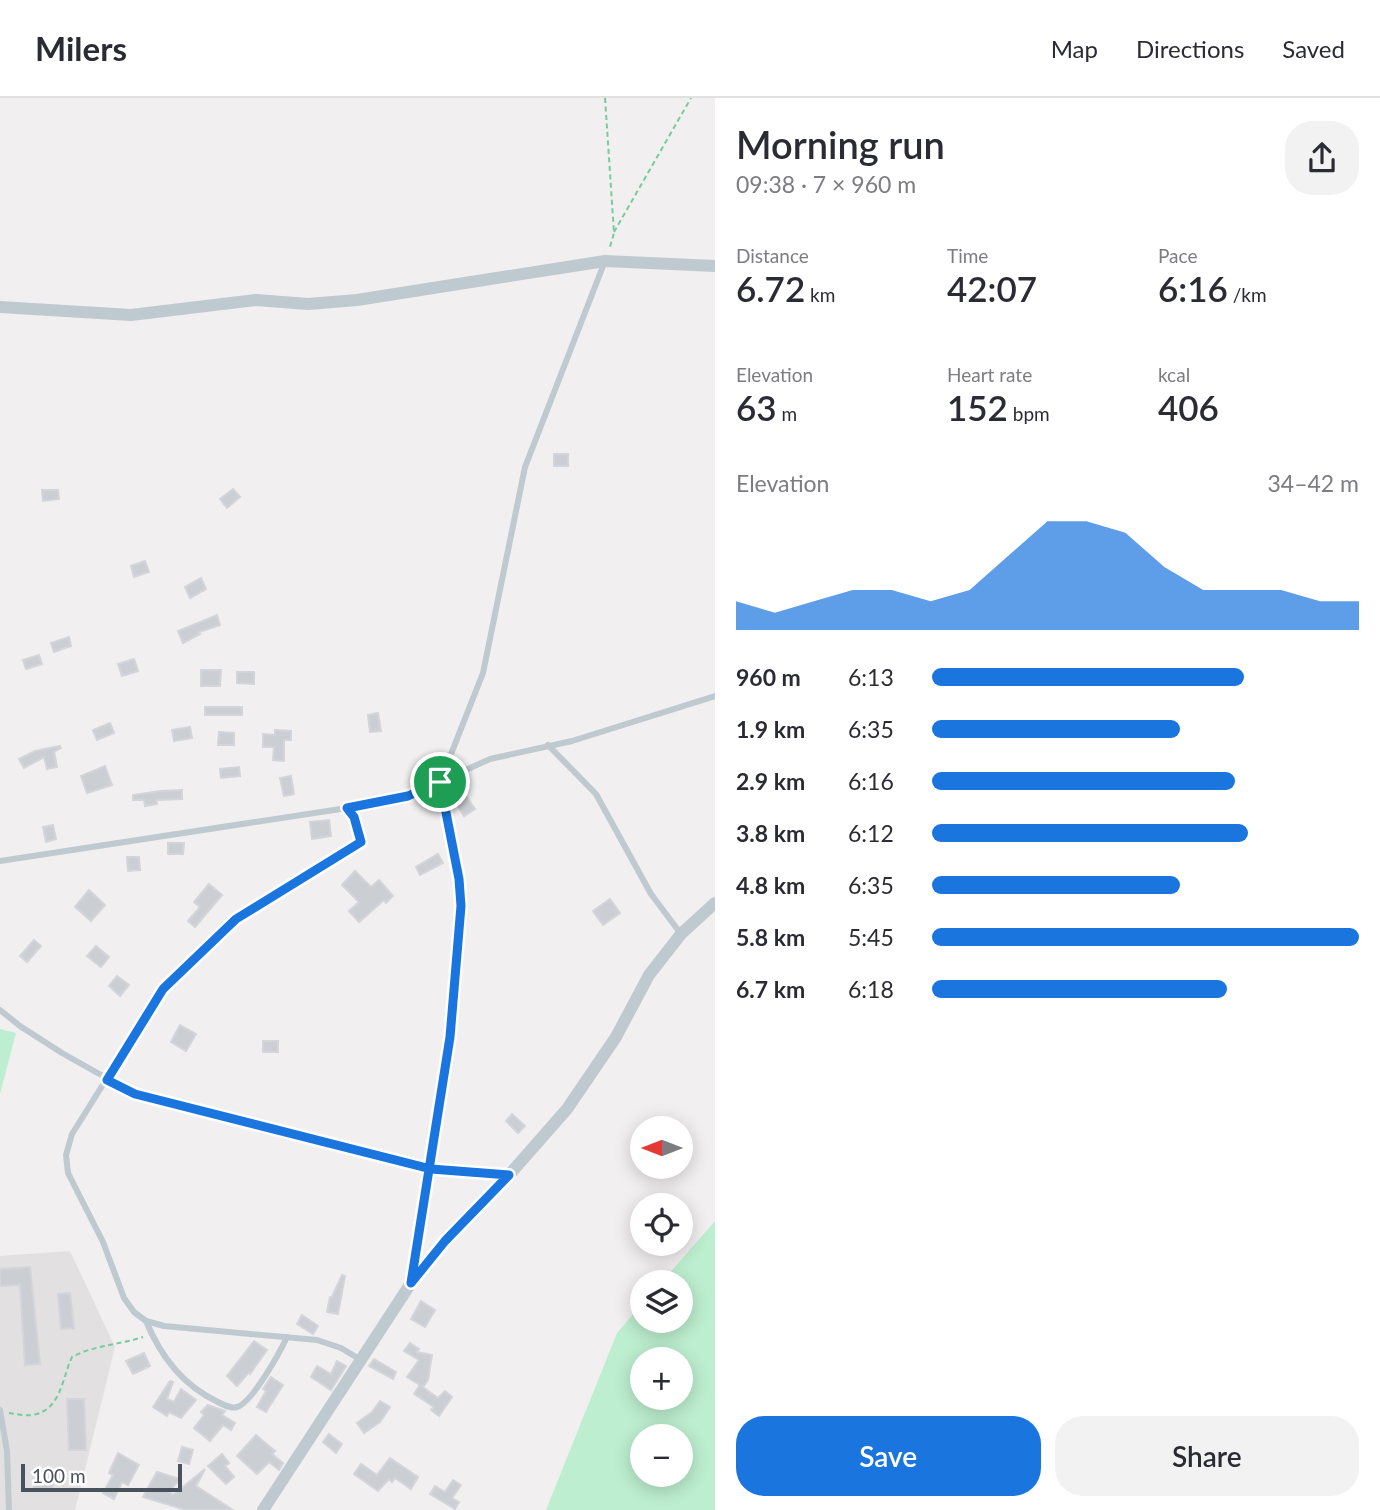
<!DOCTYPE html>
<html lang="en">
<head>
<meta charset="utf-8">
<style>
	:root { --surface:#fff; --page:#f2f2f3; --text:#2b2b33; --muted:#7c7c81; --line:#e1e1e2; --accent:#1b75de }
	body { margin:0; font-family:Lato,sans-serif; background:var(--page); color:var(--text); height:100vh; display:flex; flex-direction:column; font-size:26px; white-space:nowrap }
	* { box-sizing:border-box; margin:0 }
	p { font-size:23px; color:var(--muted) }
	.icon { flex:none; width:38px; height:38px; fill:none; stroke:currentColor; stroke-width:2; stroke-linecap:round; stroke-linejoin:round }
	.map { position:relative; flex:1; overflow:hidden }
	.side { display:flex; flex-direction:column; background:var(--surface); width:665px }
	.side>* { flex:none }
	.needle { width:46px; rotate:270deg }
	.controls { position:absolute; left:630px; top:1018px; display:grid; gap:14px }
	.controls a { display:grid; place-items:center; width:63px; height:63px; border-radius:50%; background:var(--surface); box-shadow:0 4px 18px #0003; font-size:35px }
	.scale { position:absolute; left:21px; bottom:18px; width:161px; box-sizing:border-box; padding-left:7px; border:4px solid #47525c; border-top:0; font-size:19px; line-height:24px; white-space:nowrap; color:#47525c; -webkit-text-stroke:5px #fff; paint-order:stroke }
	.pin { position:absolute; display:grid; place-items:center; width:60px; height:60px; color:#fff; margin:-30px; border:4px solid #fff; border-radius:50%; box-shadow:0 2px 7px #0007 }
	.round { display:grid; place-items:center; flex:none; width:74px; height:74px; border-radius:28px; background:var(--page) }
	.overview { display:flex; align-items:center; justify-content:space-between; height:119px; padding:0 21px }
	h1 { font-size:38px; font-weight:600; line-height:52px }
	.stats { display:grid; grid-template-columns:repeat(3,1fr); gap:10px; height:119px; padding:7px 21px }
	.stats div { display:grid; align-content:center }
	.stats b { font-size:35px; font-weight:600 }
	.stats small { font-size:19px; font-weight:400 }
	.stats p { font-size:19px }
	.chart { height:196px; padding:14px 21px }
	.chart p { display:flex; justify-content:space-between }
	.chart svg { width:100%; height:126px; margin-top:7px; fill:var(--accent); opacity:.7 }
	.button { display:flex; gap:14px; margin-top:auto; padding:14px 21px }
	.button a { flex:1; height:80px; border-radius:28px; background:var(--accent); color:#fff; font-size:28px; font-weight:600; line-height:80px; text-align:center }
	.button a+a { background:var(--page); color:var(--text) }
	ul { padding:0 21px; list-style:none; font-size:23px }
	li { display:grid; grid-template-columns:112px 84px 1fr; align-items:center; height:52px }
	li i { height:18px; border-radius:9px; background:var(--accent) }
	header { display:flex; align-items:center; gap:42px; box-sizing:border-box; height:98px; padding:0 35px; background:var(--surface); border-bottom:2px solid var(--line) }
	header strong { font-size:33px }
	nav { display:flex; gap:38px; margin-inline-start:auto; font-size:24px }
	main { display:flex; flex:1; min-height:0 }
	.map>svg:first-child { display:block }
	.education { fill:#e2e0e1 }
	.green { fill:#bdeecf; fill-rule:evenodd }
	.building { fill:#cbced3; stroke:#d3d5da; stroke-width:2 }
	.lines { fill:none; stroke-linecap:round; stroke-linejoin:round }
	.path { stroke:#76cc9f; stroke-width:2; stroke-dasharray:5 3.5; stroke-linecap:butt }
	.service { stroke:#bfc9d0; stroke-width:6 }
	.minor { stroke:#bfc9d0; stroke-width:12 }
	.route-casing { stroke:#fff; stroke-width:14 }
	.route { stroke:#1b75de; stroke-width:9 }
</style>
</head>
<body>
<header>
<strong>Milers</strong>
<nav><a>Map</a><a>Directions</a><a>Saved</a></nav>
</header>
<main>
<div class="map">
<svg width="715" height="1412" viewBox="0 0 715 1412">
	<rect width="100%" height="100%" fill="#f1efef"/>
	<path class="education" d="M70 1153 115 1249 75 1412H0V1158Z"/>
	<g class="green">
		<path d="M0 931 16 935 0 996Z"/>
		<path d="M715 1123V1412H546L617 1235 642 1206V1223H681V1185H661ZM642 1262H681V1300H642ZM642 1339H681V1377H642Z"/>
	</g>
	<g class="building">
		<rect x="554" y="356" width="14" height="12"/>
		<path d="M233 391 240 399 227 410 220 401Z"/>
		<path d="M42 392H58L59 401 43 403Z"/>
		<path d="M145 463 149 474 134 479 131 468Z"/>
		<path d="M201 480 206 491 190 500 185 489Z"/>
		<path d="M217 517 220 527 199 534 200 536 183 545 178 533Z"/>
		<path d="M69 539 71 548 54 554 51 545Z"/>
		<path d="M39 557 42 566 26 571 23 562Z"/>
		<path d="M134 561 138 573 122 578 118 566Z"/>
		<path d="M201 572H221L220 588H201Z"/>
		<path d="M237 574H254V586L237 585Z"/>
		<rect x="205" y="609" width="37" height="8"/>
		<path d="M378 615 381 633 370 634 368 617Z"/>
		<path d="M110 625 114 635 97 642 93 632Z"/>
		<path d="M190 629 192 640 174 643 172 632Z"/>
		<path d="M275 632 291 633V642H284V663L273 662 274 649H263V636L275 637Z"/>
		<path d="M219 634 234 635V647H218Z"/>
		<path d="M60 648 61 650 54 654 57 669 47 671 44 659 24 670 19 661 35 653Z"/>
		<path d="M105 668 112 687 87 695 81 678Z"/>
		<path d="M239 669 240 678 221 680 220 671Z"/>
		<path d="M291 678 294 696 284 698 280 680Z"/>
		<path d="M182 692V701L156 702 157 706 145 708 144 702H133V697L160 693Z"/>
		<path d="M466 698 475 711 464 718 456 705Z"/>
		<path d="M329 722 331 738 312 741 310 724Z"/>
		<path d="M53 727 56 741 46 744 43 729Z"/>
		<path d="M168 745H184L183 756H168Z"/>
		<path d="M438 756 443 765 420 777 416 769Z"/>
		<path d="M127 759H139L140 772 128 773Z"/>
		<path d="M355 773 371 789 379 782 393 798 386 805 384 802 359 824 349 813 359 804 342 787Z"/>
		<path d="M209 786 222 797 195 829 188 823 200 809 194 804Z"/>
		<path d="M89 792 105 807 91 823 75 809Z"/>
		<path d="M610 801 620 815 603 827 593 813Z"/>
		<path d="M34 842 41 848 27 864 20 858Z"/>
		<path d="M96 848 109 859 101 869 87 858Z"/>
		<path d="M117 878 129 887 120 898 109 888Z"/>
		<path d="M180 927 196 936 186 953 171 944Z"/>
		<rect x="263" y="943" width="15" height="11"/>
		<path d="M512 1016 525 1028 518 1035 506 1023Z"/>
		<path d="M30 1169 40 1266 25 1267 20 1187 0 1188V1171Z"/>
		<path d="M342 1177 345 1178 338 1216 327 1214 330 1199H332Z"/>
		<path d="M70 1195 74 1230 61 1231 58 1196Z"/>
		<path d="M421 1203 435 1212 425 1229 411 1221Z"/>
		<path d="M302 1217 318 1228 313 1236 297 1226Z"/>
		<path d="M254 1243 267 1252 250 1276 249 1274 237 1288 227 1278Z"/>
		<path d="M410 1245 419 1251 417 1254 432 1257 428 1282 423 1289 407 1279 419 1262 404 1253Z"/>
		<path d="M144 1255 150 1268 133 1276 126 1263Z"/>
		<path d="M374 1261 396 1274 393 1281 369 1268Z"/>
		<path d="M337 1263 346 1268 331 1292 311 1279 317 1268 331 1276Z"/>
		<path d="M271 1279 283 1287 266 1314 257 1309 266 1293 263 1291Z"/>
		<path d="M170 1283 173 1284 167 1301 174 1304 181 1291 196 1302 181 1320 169 1314 167 1318 153 1309Z"/>
		<path d="M420 1287 438 1300 445 1293 452 1299 439 1318 431 1312 434 1309 414 1296Z"/>
		<path d="M67 1301H84L86 1352H69Z"/>
		<path d="M380 1303 390 1309 380 1324 364 1335 357 1325 372 1314Z"/>
		<path d="M208 1307 225 1313 222 1317 235 1325 231 1332 223 1327 210 1343 194 1330 204 1317 201 1314Z"/>
		<path d="M329 1336 342 1346 336 1355 323 1344Z"/>
		<path d="M256 1337 275 1353 272 1356 283 1365 279 1372 269 1364 257 1376 237 1358Z"/>
		<path d="M182 1349 193 1352 189 1366 178 1363Z"/>
		<path d="M118 1355 139 1367 128 1387 122 1384 114 1401 103 1395 113 1377 109 1375Z"/>
		<path d="M222 1356 229 1365 225 1368 234 1379 226 1386 208 1368Z"/>
		<path d="M390 1360 418 1379 411 1391 395 1380 392 1384 389 1381 378 1393 354 1376 361 1366 377 1377Z"/>
		<path d="M205 1371 196 1388 233 1412H186L143 1399 157 1374 180 1381 169 1394 173 1397Z"/>
		<path d="M52 1379 53 1390 34 1392 33 1381Z"/>
		<path d="M453 1382 461 1387 452 1400 459 1404 455 1411 430 1396 435 1388 445 1394Z"/>
	</g>
	<g class="lines">
		<g class="path">
			<path d="M605 0 614 135 609 152"/>
			<path d="M614 134 691 0"/>
			<path d="M9 1315C16 1316 25 1318 32 1317 61 1313 62 1280 72 1259 94 1247 119 1247 143 1239"/>
		</g>
		<g class="service">
			<path d="M548 647 596 696 651 796 681 836"/>
			<path d="M347 710 354 719 361 744 236 821 163 891 72 1036 66 1057 68 1075 103 1144 124 1200 134 1214 146 1223 164 1228 317 1242 341 1250 361 1262"/>
			<path d="M0 763 347 710 408 698 490 661 572 643 715 598"/>
			<path d="M0 912 20 928 62 955 135 996 431 1071 507 1076"/>
			<path d="M412 1180 450 939 461 808 459 781 440 684 483 575 525 369 605 163"/>
			<path d="M146 1223C160 1257 183 1287 216 1303 222 1306 230 1311 237 1309 252 1305 280 1254 287 1239"/>
			<path d="M0 1312 7 1353 9 1412"/>
		</g>
		<g class="minor">
			<path d="M0 209 131 217 256 202 308 206 357 202 605 163 715 168"/>
			<path d="M263 1412 411 1185 445 1143 509 1077 567 1011 616 939 649 877 681 836 715 805"/>
		</g>
	</g>
	<g class="lines">
		<defs>
			<path id="route" d="M440 684 459 781 461 808 450 939 411 1185 445 1143 509 1077 431 1071 135 996 107 982 163 891 236 821 361 744 354 719 347 710 408 698 440 684"/>
		</defs>
		<use href="#route" class="route-casing"/>
		<use href="#route" class="route"/>
	</g>
</svg>
<div class="controls">
<a><svg class="needle" viewBox="-14 -14 28 28"><path d="M0-13l5 13h-10z" fill="#e53935"/><path d="M0 13l5-13h-10z" fill="#7c7c81"/></svg></a>
<a><svg class="icon" aria-label="locate" viewBox="0 0 24 24"><circle cx="12" cy="12" r="6"/><path d="M12 2v4M12 18v4M2 12h4M18 12h4"/></svg></a>
<a><svg class="icon" aria-label="layers" viewBox="0 0 24 24"><path d="M12 4l9 5-9 5-9-5zM3 14l9 5 9-5"/></svg></a>
<a>+</a>
<a>−</a>
</div>
<div class="scale">100 m</div>
<div class="pin" style="left:440px;top:684px;background:#1e9e55"><svg class="icon" aria-label="arrive" viewBox="0 0 24 24"><path d="M6 21V4h12l-3 4 3 4H6"/></svg></div>
</div>
<section class="side">
<div class="overview"><div><h1>Morning run</h1><p>09:38 · 7 × 960 m</p></div><a class="round"><svg class="icon" aria-label="share" viewBox="0 0 24 24"><path d="M12 15V3M7 8l5-5 5 5M5 13v7h14v-7"/></svg></a></div>
<div class="stats">
<div><p>Distance</p><b>6.72<small> km</small></b></div>
<div><p>Time</p><b>42:07</b></div>
<div><p>Pace</p><b>6:16<small> /km</small></b></div>
</div>
<div class="stats">
<div><p>Elevation</p><b>63<small> m</small></b></div>
<div><p>Heart rate</p><b>152<small> bpm</small></b></div>
<div><p>kcal</p><b>406</b></div>
</div>
<div class="chart"><p><span>Elevation</span>34–42 m</p>
<svg viewBox="0 0 160 44" preserveAspectRatio="none"><path d="M0 44V34L10 38L20 34L30 30L40 30L50 34L60 30L70 18L80 6L90 6L100 10L110 22L120 30L130 30L140 30L150 34L160 34V44z"/></svg>
</div>
<ul>
<li><b>960 m</b>6:13<i style="width:73%"></i></li>
<li><b>1.9 km</b>6:35<i style="width:58%"></i></li>
<li><b>2.9 km</b>6:16<i style="width:71%"></i></li>
<li><b>3.8 km</b>6:12<i style="width:74%"></i></li>
<li><b>4.8 km</b>6:35<i style="width:58%"></i></li>
<li><b>5.8 km</b>5:45<i style="width:100%"></i></li>
<li><b>6.7 km</b>6:18<i style="width:69%"></i></li>
</ul>
<div class="button"><a>Save</a><a>Share</a></div>
</section>
</main>
</body>
</html>
